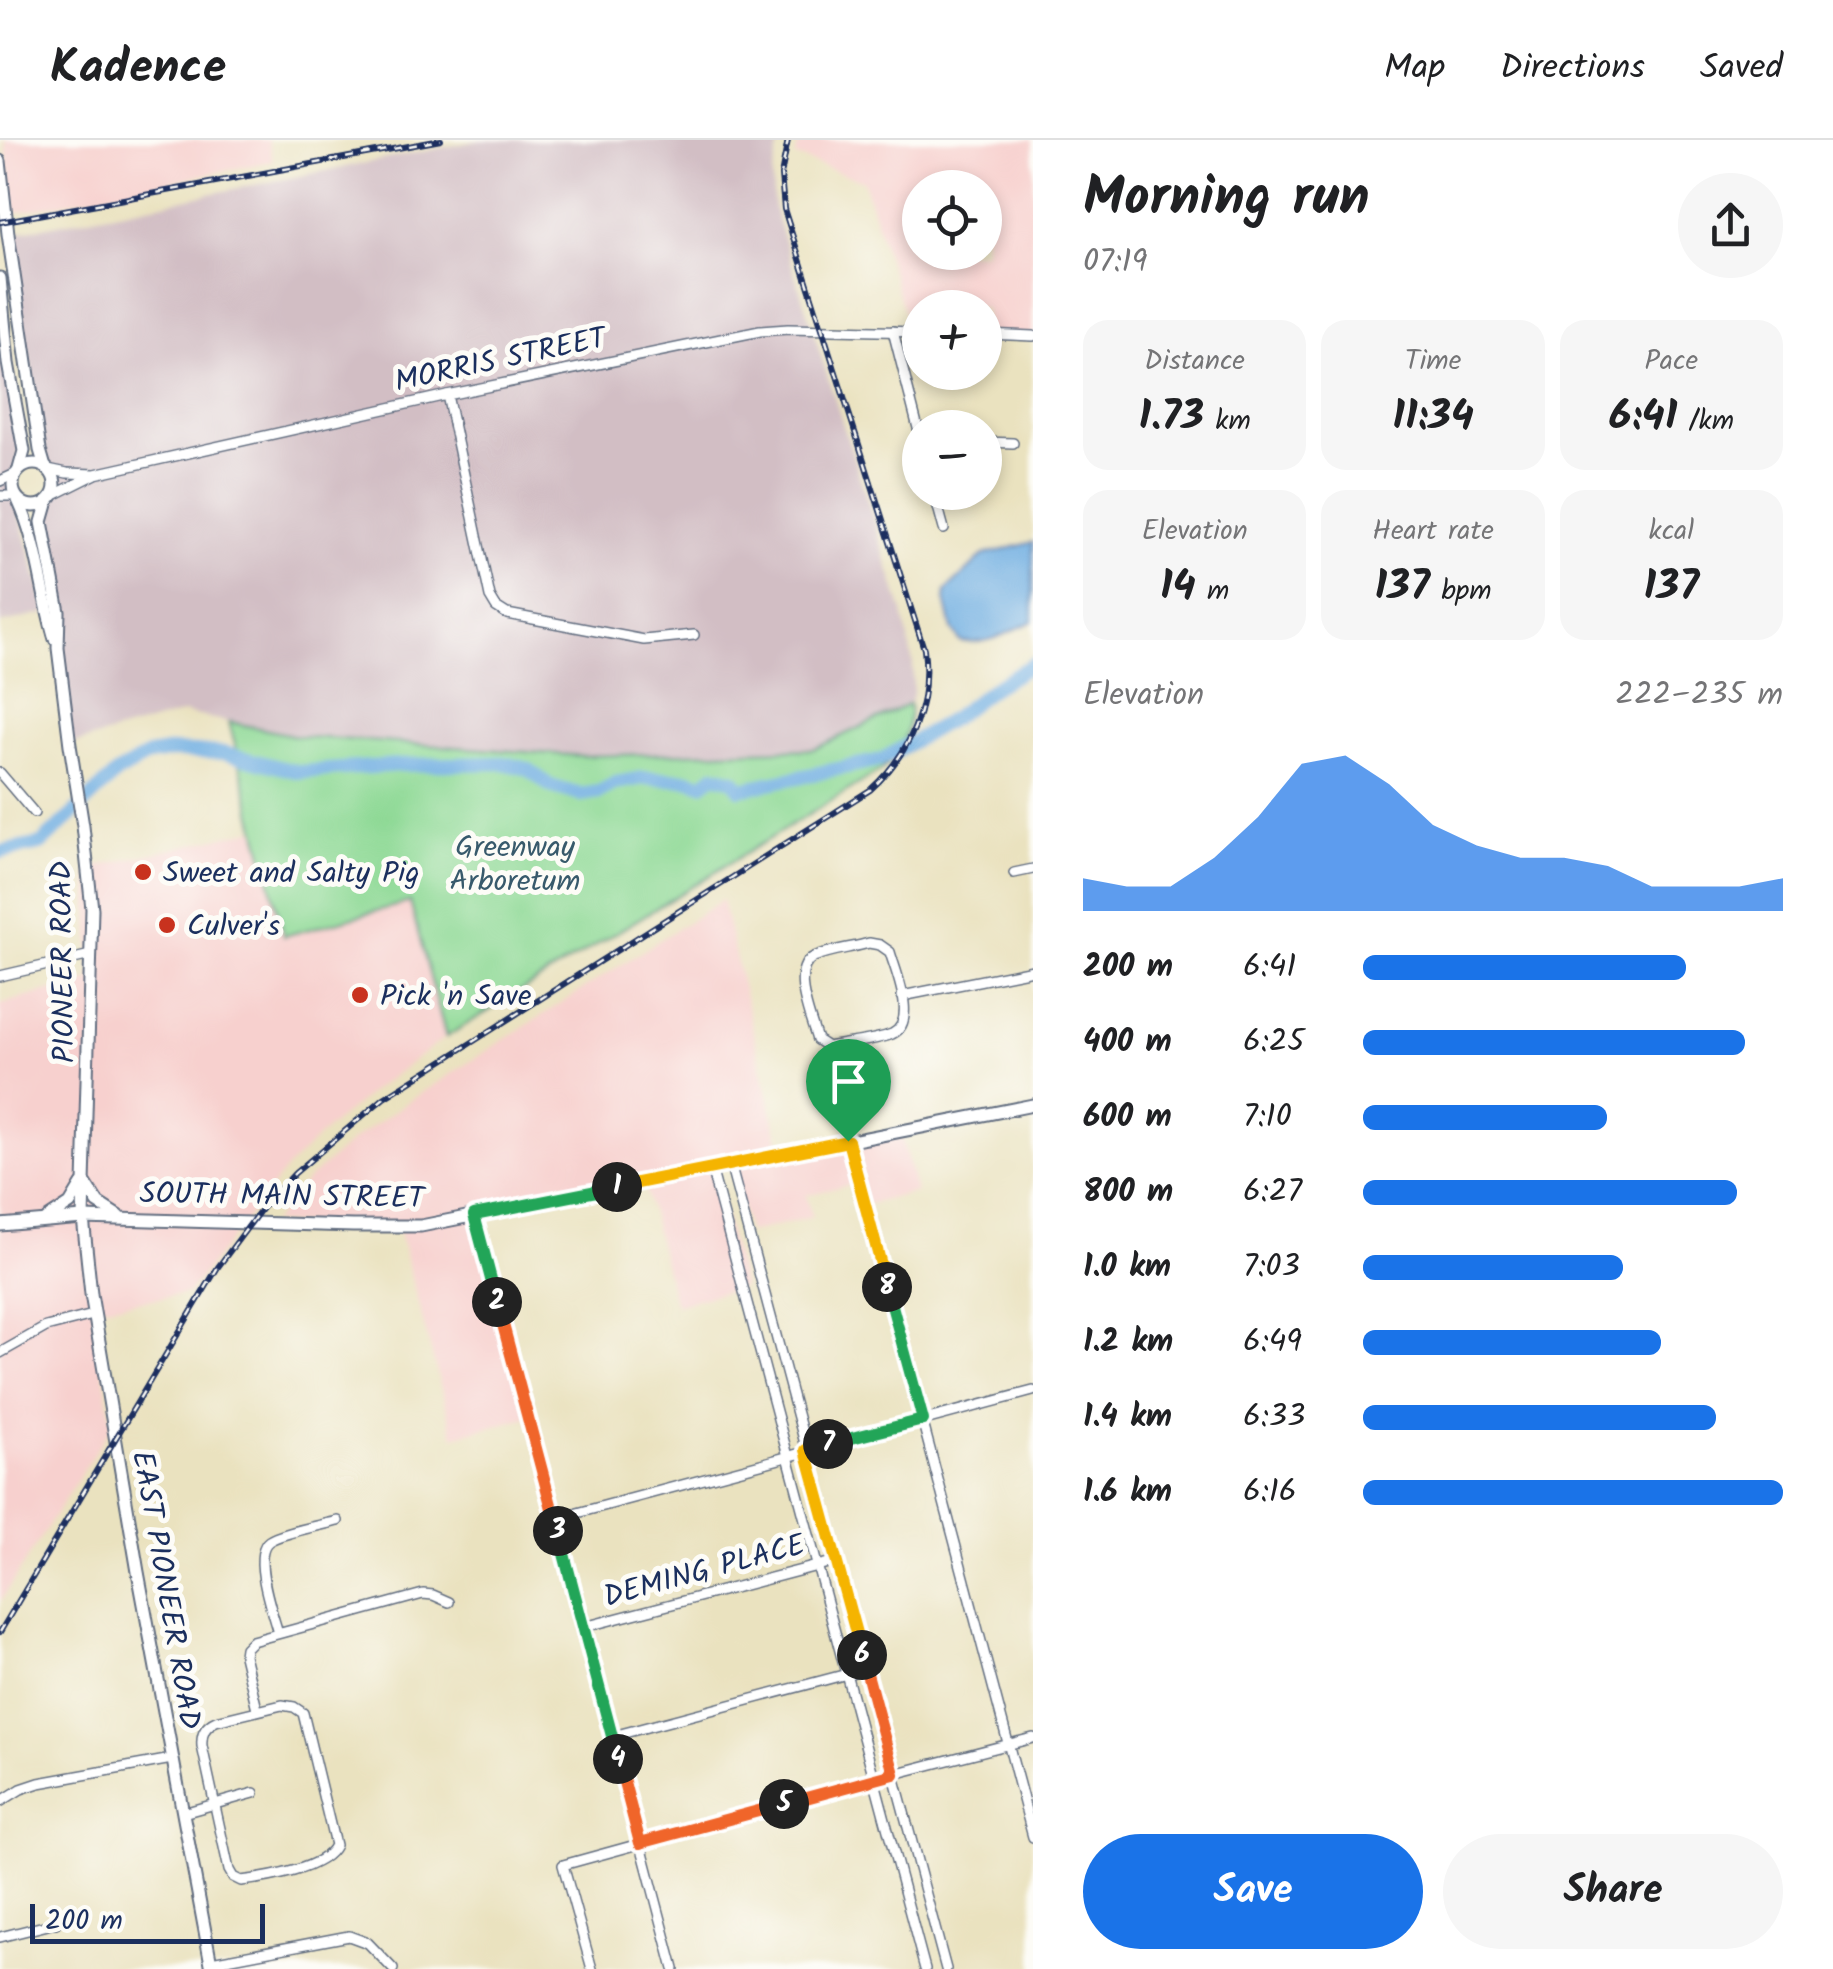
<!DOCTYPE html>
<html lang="en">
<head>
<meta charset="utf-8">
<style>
	:root { --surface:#fff; --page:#f6f6f6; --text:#202124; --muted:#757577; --line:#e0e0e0; --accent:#1a73e8 }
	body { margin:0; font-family:Kalam,sans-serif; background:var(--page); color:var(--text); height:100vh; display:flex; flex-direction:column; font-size:38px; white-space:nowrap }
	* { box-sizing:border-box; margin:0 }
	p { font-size:32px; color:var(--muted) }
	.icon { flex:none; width:55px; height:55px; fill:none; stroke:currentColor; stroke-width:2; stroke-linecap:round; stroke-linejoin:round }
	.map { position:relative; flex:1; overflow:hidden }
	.sheet { display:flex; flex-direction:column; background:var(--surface); width:800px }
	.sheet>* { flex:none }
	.buttons { position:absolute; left:902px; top:30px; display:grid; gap:20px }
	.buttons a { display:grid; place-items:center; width:100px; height:100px; border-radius:50%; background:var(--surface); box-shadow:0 5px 15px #0003; font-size:50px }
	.scale { position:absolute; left:30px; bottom:25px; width:235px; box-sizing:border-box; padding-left:10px; border:5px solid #1b2f5e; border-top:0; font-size:28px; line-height:35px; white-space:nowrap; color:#1b2f5e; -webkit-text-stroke:8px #fdfcf7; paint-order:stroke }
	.pin { position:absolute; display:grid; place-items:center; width:85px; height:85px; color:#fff; margin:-102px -42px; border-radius:50% 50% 50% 0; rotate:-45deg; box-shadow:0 0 10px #0007 }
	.pin .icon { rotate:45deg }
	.km { position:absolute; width:50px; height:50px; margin:-25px; border-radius:50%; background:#222; color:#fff; font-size:28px; line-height:50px; text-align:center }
	.round { display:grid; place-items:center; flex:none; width:105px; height:105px; border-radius:52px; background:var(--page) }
	.headline { display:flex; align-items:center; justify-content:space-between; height:170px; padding:0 50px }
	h1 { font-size:55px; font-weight:700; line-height:75px }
	.figures { display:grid; grid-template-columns:repeat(3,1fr); gap:15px; height:170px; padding:10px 50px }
	.figures div { display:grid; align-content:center; border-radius:25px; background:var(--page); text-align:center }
	.figures b { font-size:42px; font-weight:700 }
	.figures small { font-size:28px; font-weight:400 }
	.figures p { font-size:28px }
	.chart { height:280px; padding:20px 50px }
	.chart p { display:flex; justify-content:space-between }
	.chart svg { width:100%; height:180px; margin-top:10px; fill:var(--accent); opacity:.7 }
	.action { display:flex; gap:20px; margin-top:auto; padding:20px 50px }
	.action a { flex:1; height:115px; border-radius:60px; background:var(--accent); color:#fff; font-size:40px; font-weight:700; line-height:115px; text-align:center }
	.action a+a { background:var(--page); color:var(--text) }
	ul { padding:0 50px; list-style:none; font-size:32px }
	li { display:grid; grid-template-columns:160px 120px 1fr; align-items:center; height:75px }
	li i { height:25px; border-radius:12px; background:var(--accent) }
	header { display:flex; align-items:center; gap:60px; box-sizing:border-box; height:140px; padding:0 50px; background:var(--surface); border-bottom:2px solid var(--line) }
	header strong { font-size:48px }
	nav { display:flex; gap:55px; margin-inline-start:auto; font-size:35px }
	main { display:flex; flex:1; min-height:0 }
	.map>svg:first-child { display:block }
	.built { fill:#f7d0ce; fill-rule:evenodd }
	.industrial { fill:#d2bec4 }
	.green { fill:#8ed995; stroke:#54847a; stroke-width:2.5 }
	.water { fill:#6eade1; stroke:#446ea0; stroke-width:2.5 }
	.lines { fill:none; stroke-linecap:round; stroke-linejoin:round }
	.river { stroke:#6eade1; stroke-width:14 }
	.minor-casing { stroke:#636e80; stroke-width:12 }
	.major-casing { stroke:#636e80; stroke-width:15 }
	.minor { stroke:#fff; stroke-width:9 }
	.major { stroke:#fff; stroke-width:11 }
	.rail-casing { stroke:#1b2f5e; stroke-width:6 }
	.rail { stroke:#fdfcf7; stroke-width:2.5; stroke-dasharray:8; stroke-linecap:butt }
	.split-1-casing { stroke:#fff; stroke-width:20 }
	.split-2-casing { stroke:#fff; stroke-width:20 }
	.split-3-casing { stroke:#fff; stroke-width:20 }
	.split-4-casing { stroke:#fff; stroke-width:20 }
	.split-5-casing { stroke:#fff; stroke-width:20 }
	.split-6-casing { stroke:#fff; stroke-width:20 }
	.split-7-casing { stroke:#fff; stroke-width:20 }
	.split-8-casing { stroke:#fff; stroke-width:20 }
	.split-9-casing { stroke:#fff; stroke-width:20 }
	.split-1 { stroke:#f5b400; stroke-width:12 }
	.split-2 { stroke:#22a559; stroke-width:12 }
	.split-3 { stroke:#f0652b; stroke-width:12 }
	.split-4 { stroke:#22a559; stroke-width:12 }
	.split-5 { stroke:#f0652b; stroke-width:12 }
	.split-6 { stroke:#f0652b; stroke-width:12 }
	.split-7 { stroke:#f5b400; stroke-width:12 }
	.split-8 { stroke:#22a559; stroke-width:12 }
	.split-9 { stroke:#f5b400; stroke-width:12 }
	.poi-dot { fill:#c8321e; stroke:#fdfcf7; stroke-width:4 }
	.labels { text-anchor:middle; stroke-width:10; stroke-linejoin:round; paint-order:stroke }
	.street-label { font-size:30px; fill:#1b2f5e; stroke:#fdfcf7 }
	.park-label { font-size:30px; fill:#385a6c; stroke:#fdfcf7 }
	.poi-label { font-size:30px; fill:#1b2f5e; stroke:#fdfcf7; text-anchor:start }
</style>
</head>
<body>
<header>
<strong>Kadence</strong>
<nav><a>Map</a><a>Directions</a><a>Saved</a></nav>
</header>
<main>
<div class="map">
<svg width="1033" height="1829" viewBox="0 0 1033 1829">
	<rect width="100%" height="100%" fill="#fdfcf7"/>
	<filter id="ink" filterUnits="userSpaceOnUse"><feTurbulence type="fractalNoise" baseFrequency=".01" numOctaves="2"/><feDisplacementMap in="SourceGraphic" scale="20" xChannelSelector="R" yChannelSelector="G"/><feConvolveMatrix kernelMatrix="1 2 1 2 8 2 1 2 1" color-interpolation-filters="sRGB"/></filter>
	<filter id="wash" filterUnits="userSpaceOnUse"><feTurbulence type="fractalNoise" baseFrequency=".0048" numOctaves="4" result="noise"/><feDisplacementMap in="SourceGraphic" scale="40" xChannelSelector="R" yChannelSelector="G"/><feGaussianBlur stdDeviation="2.25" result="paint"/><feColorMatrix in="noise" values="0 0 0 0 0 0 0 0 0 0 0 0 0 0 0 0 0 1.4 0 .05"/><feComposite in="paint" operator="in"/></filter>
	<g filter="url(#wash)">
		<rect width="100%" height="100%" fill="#eae2bf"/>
		<g class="built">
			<path d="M5 0H268L273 21 13 73Z"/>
			<path d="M801 0H1033V196L985 194V168H920V192H910L863 41 794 16ZM920 48H985V112H920Z"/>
			<path d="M255 689 284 796 410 762 446 897 375 949 328 988 287 1028 187 1154 93 1168 112 1285 0 1462V864L91 840 88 729Z"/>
			<path d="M722 760 782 1014 900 991 916 1052 865 1065 857 1038 853 1044 806 1055 812 1077 748 1093 730 1025 712 1028 743 1147 675 1165 643 1042 474 1075 528 1277 454 1296 397 1086 271 1083 306 1041 353 1000 410 960Z"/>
		</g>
		<g class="industrial">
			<path d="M481 0H780L772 37 774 69 903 472 913 524V555L909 564 814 609 584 616 297 596 184 573 70 605 42 382 54 352V339L48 329 8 94Z"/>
			<path d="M0 138 22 294 13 350 47 473 0 484Z"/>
		</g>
		<path class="green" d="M909 564C912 588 899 617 880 631L446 897 410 762 284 796 229 582 297 596 584 616 814 609Z"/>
		<path class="water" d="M1033 402V481C1009 492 986 507 960 501L952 489 945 460 946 451 984 415Z"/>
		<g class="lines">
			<path class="river" d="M0 712 41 704 117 633 149 615 173 611 224 613 299 632 400 625 504 623 528 629 550 646 581 655 599 652 616 643 643 638 691 640 702 644 714 635 734 640 740 649 881 620 953 578 994 547 1033 524"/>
		</g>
	</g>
	<g filter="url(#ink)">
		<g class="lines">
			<defs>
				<g id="minor">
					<path d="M893 191 920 296"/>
					<path d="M985 194 1033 196"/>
					<path d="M447 255 490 457 496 467 507 474 644 500 694 495"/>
					<path d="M985 302 1013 303"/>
					<path d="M48 329 67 333 95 334 447 255 760 191 788 189 920 192"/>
					<path d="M0 341 15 334"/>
					<path d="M934 352 944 389"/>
					<path d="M0 356H15"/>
					<path d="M52 356 94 335"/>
					<path d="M0 633 34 673"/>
					<path d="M1014 733 1033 729"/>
					<path d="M869 803 880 805 890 812C896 833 918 882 892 894 875 901 846 903 828 907L817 900C811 879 789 829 814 817 830 810 852 808 869 803Z"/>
					<path d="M0 836 91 815"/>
					<path d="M902 856 1033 830"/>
					<path d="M848 1001 1033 1697"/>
					<path d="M730 1024 946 1829"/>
					<path d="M711 1028 925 1829"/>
					<path d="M474 1075 674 1829"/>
					<path d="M0 1213 46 1187 93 1175"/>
					<path d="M555 1379 1033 1251"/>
					<path d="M584 1487 836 1421"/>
					<path d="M278 1493C273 1475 251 1414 269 1401 280 1393 323 1385 338 1381"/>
					<path d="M282 1565 294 1567 303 1573 335 1705C324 1729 267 1738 241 1741L233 1737 229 1730 202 1606C201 1594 205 1586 216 1581Z"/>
					<path d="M257 1569 244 1515 245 1508 252 1501 423 1454 433 1455 449 1462"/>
					<path d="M613 1596 866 1529"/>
					<path d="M0 1662 21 1649 39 1643 172 1619"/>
					<path d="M183 1673 254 1653"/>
					<path d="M0 1797 56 1783"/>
					<path d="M211 1822 349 1796 368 1803 393 1829"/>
					<path d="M592 1829 563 1725 875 1639 1033 1598"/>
				</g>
				<g id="major">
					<path d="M0 21 8 94 40 310 45 327"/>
					<path d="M0 138 8 223 24 311 19 329"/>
					<circle cx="34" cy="345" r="21"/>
					<path d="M18 360C39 405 41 453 55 499"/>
					<path d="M48 361 42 382 59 472 58 508 70 605 83 686 92 769 83 1078 91 1154 138 1432 212 1829"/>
					<path d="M86 1044 98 1063 118 1076"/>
					<path d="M47 1079 70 1064 82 1044"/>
					<path d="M0 1085 83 1078 353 1086H421L1033 965"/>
				</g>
			</defs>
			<use href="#minor" class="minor-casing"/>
			<use href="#major" class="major-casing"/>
			<use href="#minor" class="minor"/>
			<use href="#major" class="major"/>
			<defs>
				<g id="rail">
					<path d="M0 82 441 0"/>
					<path d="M0 1492 218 1127 262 1068 295 1033 384 958 870 650C911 613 931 565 924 509L784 69 781 35 788 0"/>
				</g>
			</defs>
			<use href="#rail" class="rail-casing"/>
			<use href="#rail" class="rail"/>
		</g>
	</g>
	<g class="lines" filter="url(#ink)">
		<defs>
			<path id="split-1" d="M617 1047 848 1001"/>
			<path id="split-2" d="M497 1162 474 1075 617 1047"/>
			<path id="split-3" d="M497 1162 558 1391"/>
			<path id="split-4" d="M558 1391 618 1619"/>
			<path id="split-5" d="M618 1619 640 1703 784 1664"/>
			<path id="split-6" d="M784 1664 894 1634 862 1515"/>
			<path id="split-7" d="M828 1304 806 1310 862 1515"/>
			<path id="split-8" d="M828 1304 923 1280 887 1147"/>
			<path id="split-9" d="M848 1001 887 1147"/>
		</defs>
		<use href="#split-1" class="split-1-casing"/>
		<use href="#split-2" class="split-2-casing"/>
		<use href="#split-3" class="split-3-casing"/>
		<use href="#split-4" class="split-4-casing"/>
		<use href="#split-5" class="split-5-casing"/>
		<use href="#split-6" class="split-6-casing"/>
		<use href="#split-7" class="split-7-casing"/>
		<use href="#split-8" class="split-8-casing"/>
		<use href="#split-9" class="split-9-casing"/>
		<use href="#split-1" class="split-1"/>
		<use href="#split-2" class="split-2"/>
		<use href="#split-3" class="split-3"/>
		<use href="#split-4" class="split-4"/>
		<use href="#split-5" class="split-5"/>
		<use href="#split-6" class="split-6"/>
		<use href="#split-7" class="split-7"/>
		<use href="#split-8" class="split-8"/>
		<use href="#split-9" class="split-9"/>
	</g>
	<g class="poi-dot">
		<circle cx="143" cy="732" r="10"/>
		<circle cx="167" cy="785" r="10"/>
		<circle cx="360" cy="855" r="10"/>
	</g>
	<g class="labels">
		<g class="street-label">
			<text transform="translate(500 219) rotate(-12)" y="10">MORRIS STREET</text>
			<text transform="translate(62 822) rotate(-91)" y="10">PIONEER ROAD</text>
			<text transform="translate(282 1055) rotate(1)" y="10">SOUTH MAIN STREET</text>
			<text transform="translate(704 1430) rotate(-15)" y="10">DEMING PLACE</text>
			<text transform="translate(167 1450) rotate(80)" y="10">EAST PIONEER ROAD</text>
		</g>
		<g class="park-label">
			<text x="515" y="716">Greenway<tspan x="515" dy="34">Arboretum</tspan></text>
		</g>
		<g class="poi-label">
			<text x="163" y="742">Sweet and Salty Pig</text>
			<text x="187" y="795">Culver's</text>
			<text x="380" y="865">Pick 'n Save</text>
		</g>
	</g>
</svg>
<div class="buttons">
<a><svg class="icon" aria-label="locate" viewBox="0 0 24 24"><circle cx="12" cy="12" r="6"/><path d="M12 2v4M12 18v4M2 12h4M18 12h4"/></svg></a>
<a>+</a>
<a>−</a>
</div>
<div class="scale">200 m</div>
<div class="pin" style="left:848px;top:1001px;background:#1e9e55"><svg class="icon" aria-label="arrive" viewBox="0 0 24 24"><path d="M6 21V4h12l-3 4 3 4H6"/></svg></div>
<b class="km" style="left:617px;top:1047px">1</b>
<b class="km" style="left:497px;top:1162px">2</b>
<b class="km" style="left:558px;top:1391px">3</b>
<b class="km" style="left:618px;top:1619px">4</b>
<b class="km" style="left:784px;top:1664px">5</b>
<b class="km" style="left:862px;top:1515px">6</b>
<b class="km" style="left:828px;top:1304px">7</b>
<b class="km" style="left:887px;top:1147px">8</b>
</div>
<section class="sheet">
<div class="headline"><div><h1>Morning run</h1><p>07:19</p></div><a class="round"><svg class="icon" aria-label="share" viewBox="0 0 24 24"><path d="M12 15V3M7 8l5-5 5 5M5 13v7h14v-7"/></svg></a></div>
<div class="figures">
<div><p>Distance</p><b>1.73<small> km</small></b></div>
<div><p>Time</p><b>11:34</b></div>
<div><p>Pace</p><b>6:41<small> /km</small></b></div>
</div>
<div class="figures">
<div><p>Elevation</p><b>14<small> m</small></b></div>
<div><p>Heart rate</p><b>137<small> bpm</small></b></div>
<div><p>kcal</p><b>137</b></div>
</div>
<div class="chart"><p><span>Elevation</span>222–235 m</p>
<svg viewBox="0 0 160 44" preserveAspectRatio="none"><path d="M0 44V36L10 38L20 38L30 31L40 21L50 8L60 6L70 13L80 23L90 28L100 31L110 31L120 33L130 38L140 38L150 38L160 36V44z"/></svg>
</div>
<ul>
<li><b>200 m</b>6:41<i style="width:77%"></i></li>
<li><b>400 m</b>6:25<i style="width:91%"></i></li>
<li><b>600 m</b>7:10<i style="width:58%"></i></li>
<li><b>800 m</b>6:27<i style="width:89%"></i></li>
<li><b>1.0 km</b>7:03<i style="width:62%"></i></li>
<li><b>1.2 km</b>6:49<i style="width:71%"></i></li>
<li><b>1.4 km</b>6:33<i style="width:84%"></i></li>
<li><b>1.6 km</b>6:16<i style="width:100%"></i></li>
</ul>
<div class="action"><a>Save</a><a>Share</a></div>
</section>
</main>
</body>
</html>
